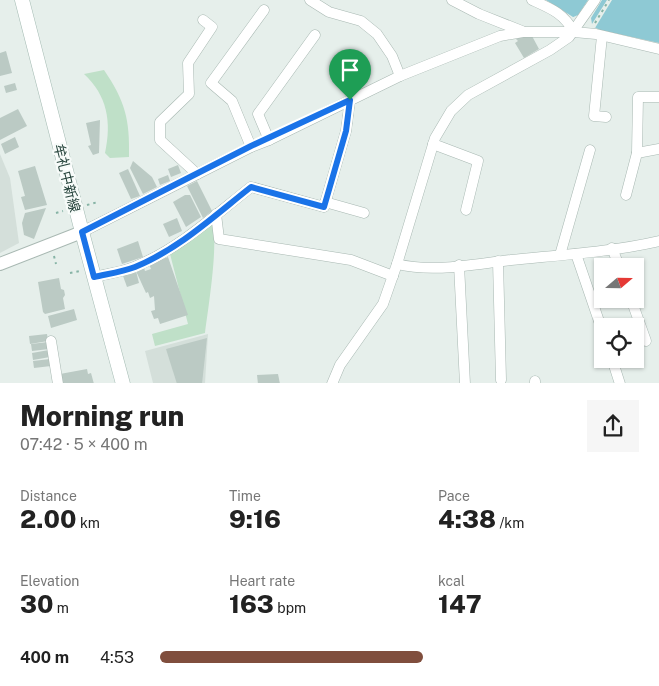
<!DOCTYPE html>
<html lang="en">
<head>
<meta charset="utf-8">
<style>
	:root { --surface:#fff; --page:#f6f6f6; --text:#222; --muted:#767676; --accent:#804e3d }
	body { margin:0; font-family:"Public Sans","Noto Sans JP",sans-serif; background:var(--page); color:var(--text); height:100vh; display:flex; flex-direction:column; font-size:19px; white-space:nowrap }
	* { box-sizing:border-box; margin:0 }
	p { font-size:16px; color:var(--muted) }
	.icon { flex:none; width:28px; height:28px; fill:none; stroke:currentColor; stroke-width:2; stroke-linecap:round; stroke-linejoin:round }
	.map { position:relative; height:383px; overflow:hidden }
	.sheet { display:flex; flex-direction:column; background:var(--surface); flex:1 }
	.sheet>* { flex:none }
	.needle { width:32px; rotate:70deg }
	.fabs { position:absolute; left:594px; top:258px; display:grid; gap:10px }
	.fabs a { display:grid; place-items:center; width:50px; height:50px; border-radius:0px; background:var(--surface); box-shadow:0 1px 4px #0004; font-size:25px }
	.pin { position:absolute; display:grid; place-items:center; width:42px; height:42px; color:#fff; margin:-51px -21px; border-radius:50% 50% 50% 0; rotate:-45deg; box-shadow:0 0 5px #0007 }
	.pin .icon { rotate:45deg }
	.round { display:grid; place-items:center; flex:none; width:52px; height:52px; border-radius:0px; background:var(--page) }
	.summary { display:flex; align-items:center; justify-content:space-between; height:85px; padding:0 20px }
	h1 { font-size:28px; font-weight:800; line-height:38px }
	.figures { display:grid; grid-template-columns:repeat(3,1fr); gap:8px; height:85px; padding:5px 20px }
	.figures div { display:grid; align-content:center }
	.figures b { font-size:25px; font-weight:800 }
	.figures small { font-size:14px; font-weight:400 }
	.figures p { font-size:14px }
	ul { padding:0 20px; list-style:none; font-size:16px }
	li { display:grid; grid-template-columns:80px 60px 1fr; align-items:center; height:38px }
	li i { height:12px; border-radius:6px; background:var(--accent) }
	.map>svg:first-child { display:block }
	.built { fill:#d4dfda }
	.green { fill:#bfe0c8 }
	.water { fill:#8ec9d4 }
	.pier { fill:#e6efeb }
	.building { fill:#bbcac4 }
	.lines { fill:none; stroke-linecap:round; stroke-linejoin:round }
	.minor-casing { stroke:#a8b8b2; stroke-width:11 }
	.tertiary-casing { stroke:#a8b8b2; stroke-width:14 }
	.secondary-casing { stroke:#a4bbb3; stroke-width:15 }
	.path { stroke:#86b3a5; stroke-width:2; stroke-dasharray:2.5 4; stroke-linecap:butt }
	.minor { stroke:#fff; stroke-width:10 }
	.tertiary { stroke:#fff; stroke-width:12 }
	.secondary { stroke:#fff; stroke-width:14 }
	.route-casing { stroke:#fff; stroke-width:10 }
	.route { stroke:#1a73e8; stroke-width:6 }
	.labels { text-anchor:middle; stroke-width:4.5; stroke-linejoin:round; paint-order:stroke }
	.street-label { font-size:14px; fill:#24423a; stroke:#f7fbf9 }
</style>
</head>
<body>
<div class="map">
<svg width="659" height="384" viewBox="0 0 659 384">
	<rect width="100%" height="100%" fill="#e6efeb"/>
	<g class="built">
		<path d="M0 154 10 178 19 243 0 253Z"/>
		<path d="M208 334 205 383H153L145 351Z"/>
	</g>
	<g class="green">
		<path d="M104 70C125 101 130 119 129 157L110 158 105 153C112 122 107 95 84 74Z"/>
		<path d="M212 223C219 242 208 309 205 333L155 346 152 334 188 324 170 254Z"/>
	</g>
	<path class="water" d="M546 0H659V43L600 30 573 17Z"/>
	<path class="pier" d="M588 0H602L591 18 592 24 607 0H612L595 28 571 18 578 15Z"/>
	<g class="building">
		<path d="M523 36H532L539 49 524 58 515 43 518 41 516 39Z"/>
		<path d="M6 51 12 73 0 76V53Z"/>
		<path d="M15 83 17 90 6 93 4 86Z"/>
		<path d="M18 109 27 126 0 140V118Z"/>
		<path d="M100 120 99 153 93 155 88 146 91 145 86 123Z"/>
		<path d="M15 137 19 147 5 154 1 144Z"/>
		<path d="M133 161 152 177 157 187 143 194 130 168Z"/>
		<path d="M178 165 181 173 171 177 168 169Z"/>
		<path d="M35 166 47 205 25 210 21 197 25 196 18 171Z"/>
		<path d="M128 169 140 196 131 199 119 173Z"/>
		<path d="M168 175 170 181 160 185 158 179Z"/>
		<path d="M197 181 212 211 203 218 187 186Z"/>
		<path d="M185 195H190L201 217 186 227 173 202Z"/>
		<path d="M46 208 34 239 24 235 22 223 25 213Z"/>
		<path d="M177 218 182 231 169 237 163 224Z"/>
		<path d="M138 241 143 257 122 264 117 249Z"/>
		<path d="M168 257 188 315 160 324 158 318 154 319 151 311 155 310 154 296 150 298 148 292 146 293 136 271 144 268 145 271 151 269 149 264Z"/>
		<path d="M136 271 139 283 127 287 123 276Z"/>
		<path d="M59 278 61 289 64 290 65 295 63 298 65 309 45 314 43 312 38 282Z"/>
		<path d="M74 309 77 320 51 328 48 316Z"/>
		<path d="M47 334 48 341 30 344 29 336Z"/>
		<path d="M207 338 202 384H177L166 349Z"/>
		<path d="M48 342 49 349 32 351 31 344Z"/>
		<path d="M49 350 50 357 33 360 32 353Z"/>
		<path d="M50 359 51 366 34 368 33 361Z"/>
		<path d="M87 369 88 374 91 373 94 384H62L60 374Z"/>
		<path d="M278 374 280 384H258L257 375Z"/>
	</g>
	<g class="lines">
		<defs>
			<g id="minor">
				<path d="M310 0 329 12 361 21 377 34 392 56 400 76"/>
				<path d="M452 0 479 14 522 31"/>
				<path d="M532 0C552 9 563 13 574 32"/>
				<path d="M602 36 594 116 606 117"/>
				<path d="M269 140 258 114 315 35"/>
				<path d="M433 144 478 161 466 210"/>
				<path d="M251 147 232 101 211 83 264 10"/>
				<path d="M637 153 638 97H659"/>
				<path d="M197 174 160 140V122L189 94 188 63 212 27 203 20"/>
				<path d="M626 195 637 153 659 149"/>
				<path d="M325 202 364 213"/>
				<path d="M216 214 219 239 351 260 393 276"/>
				<path d="M82 232 251 147 269 140 400 76 500 36 523 32H574L596 34 659 49"/>
				<path d="M612 248 619 266"/>
				<path d="M576 254 602 330"/>
				<path d="M560 255 590 150"/>
				<path d="M498 261 501 380"/>
				<path d="M397 264C434 273 474 264 511 260 560 255 611 252 659 241"/>
				<path d="M459 265 465 384"/>
				<path d="M93 277C107 274 122 272 134 267 179 249 214 216 251 187L324 207 346 131 350 100"/>
				<path d="M631 299 646 341"/>
				<path d="M51 341 58 384"/>
				<path d="M612 359 620 384"/>
				<path d="M535 381V384"/>
				<path d="M332 384 340 365 383 304 397 264 435 138 451 111 468 95 550 50 569 37 595 0"/>
			</g>
			<path id="tertiary" d="M0 264 82 232"/>
			<path id="secondary" d="M22 0 82 232 123 384"/>
		</defs>
		<use href="#minor" class="minor-casing"/>
		<use href="#tertiary" class="tertiary-casing"/>
		<use href="#secondary" class="secondary-casing"/>
		<g class="path">
			<path d="M595 23 609 0"/>
			<path d="M87 205 98 202"/>
			<path d="M56 213 63 211"/>
			<path d="M54 256 56 264"/>
			<path d="M70 273 80 271"/>
		</g>
		<use href="#minor" class="minor"/>
		<use href="#tertiary" class="tertiary"/>
		<use href="#secondary" class="secondary"/>
	</g>
	<g class="lines">
		<defs>
			<path id="route" d="M350 100 346 131 324 207 251 187C214 216 179 249 135 267 122 272 107 274 94 277L82 232 251 146Z"/>
		</defs>
		<use href="#route" class="route-casing"/>
		<use href="#route" class="route"/>
	</g>
	<g class="labels">
		<g class="street-label">
			<text transform="translate(67 178) rotate(76)" y="5">牟礼中新線</text>
		</g>
	</g>
</svg>
<div class="fabs">
<a><svg class="needle" viewBox="-14 -14 28 28"><path d="M0-13l5 13h-10z" fill="#e53935"/><path d="M0 13l5-13h-10z" fill="#767676"/></svg></a>
<a><svg class="icon" aria-label="locate" viewBox="0 0 24 24"><circle cx="12" cy="12" r="6"/><path d="M12 2v4M12 18v4M2 12h4M18 12h4"/></svg></a>
</div>
<div class="pin" style="left:350px;top:100px;background:#1e9e55"><svg class="icon" aria-label="arrive" viewBox="0 0 24 24"><path d="M6 21V4h12l-3 4 3 4H6"/></svg></div>
</div>
<section class="sheet">
<div class="summary"><div><h1>Morning run</h1><p>07:42 · 5 × 400 m</p></div><a class="round"><svg class="icon" aria-label="share" viewBox="0 0 24 24"><path d="M12 15V3M7 8l5-5 5 5M5 13v7h14v-7"/></svg></a></div>
<div class="figures">
<div><p>Distance</p><b>2.00<small> km</small></b></div>
<div><p>Time</p><b>9:16</b></div>
<div><p>Pace</p><b>4:38<small> /km</small></b></div>
</div>
<div class="figures">
<div><p>Elevation</p><b>30<small> m</small></b></div>
<div><p>Heart rate</p><b>163<small> bpm</small></b></div>
<div><p>kcal</p><b>147</b></div>
</div>
<ul>
<li><b>400 m</b>4:53<i style="width:55%"></i></li>
</ul>
</section>
</body>
</html>
